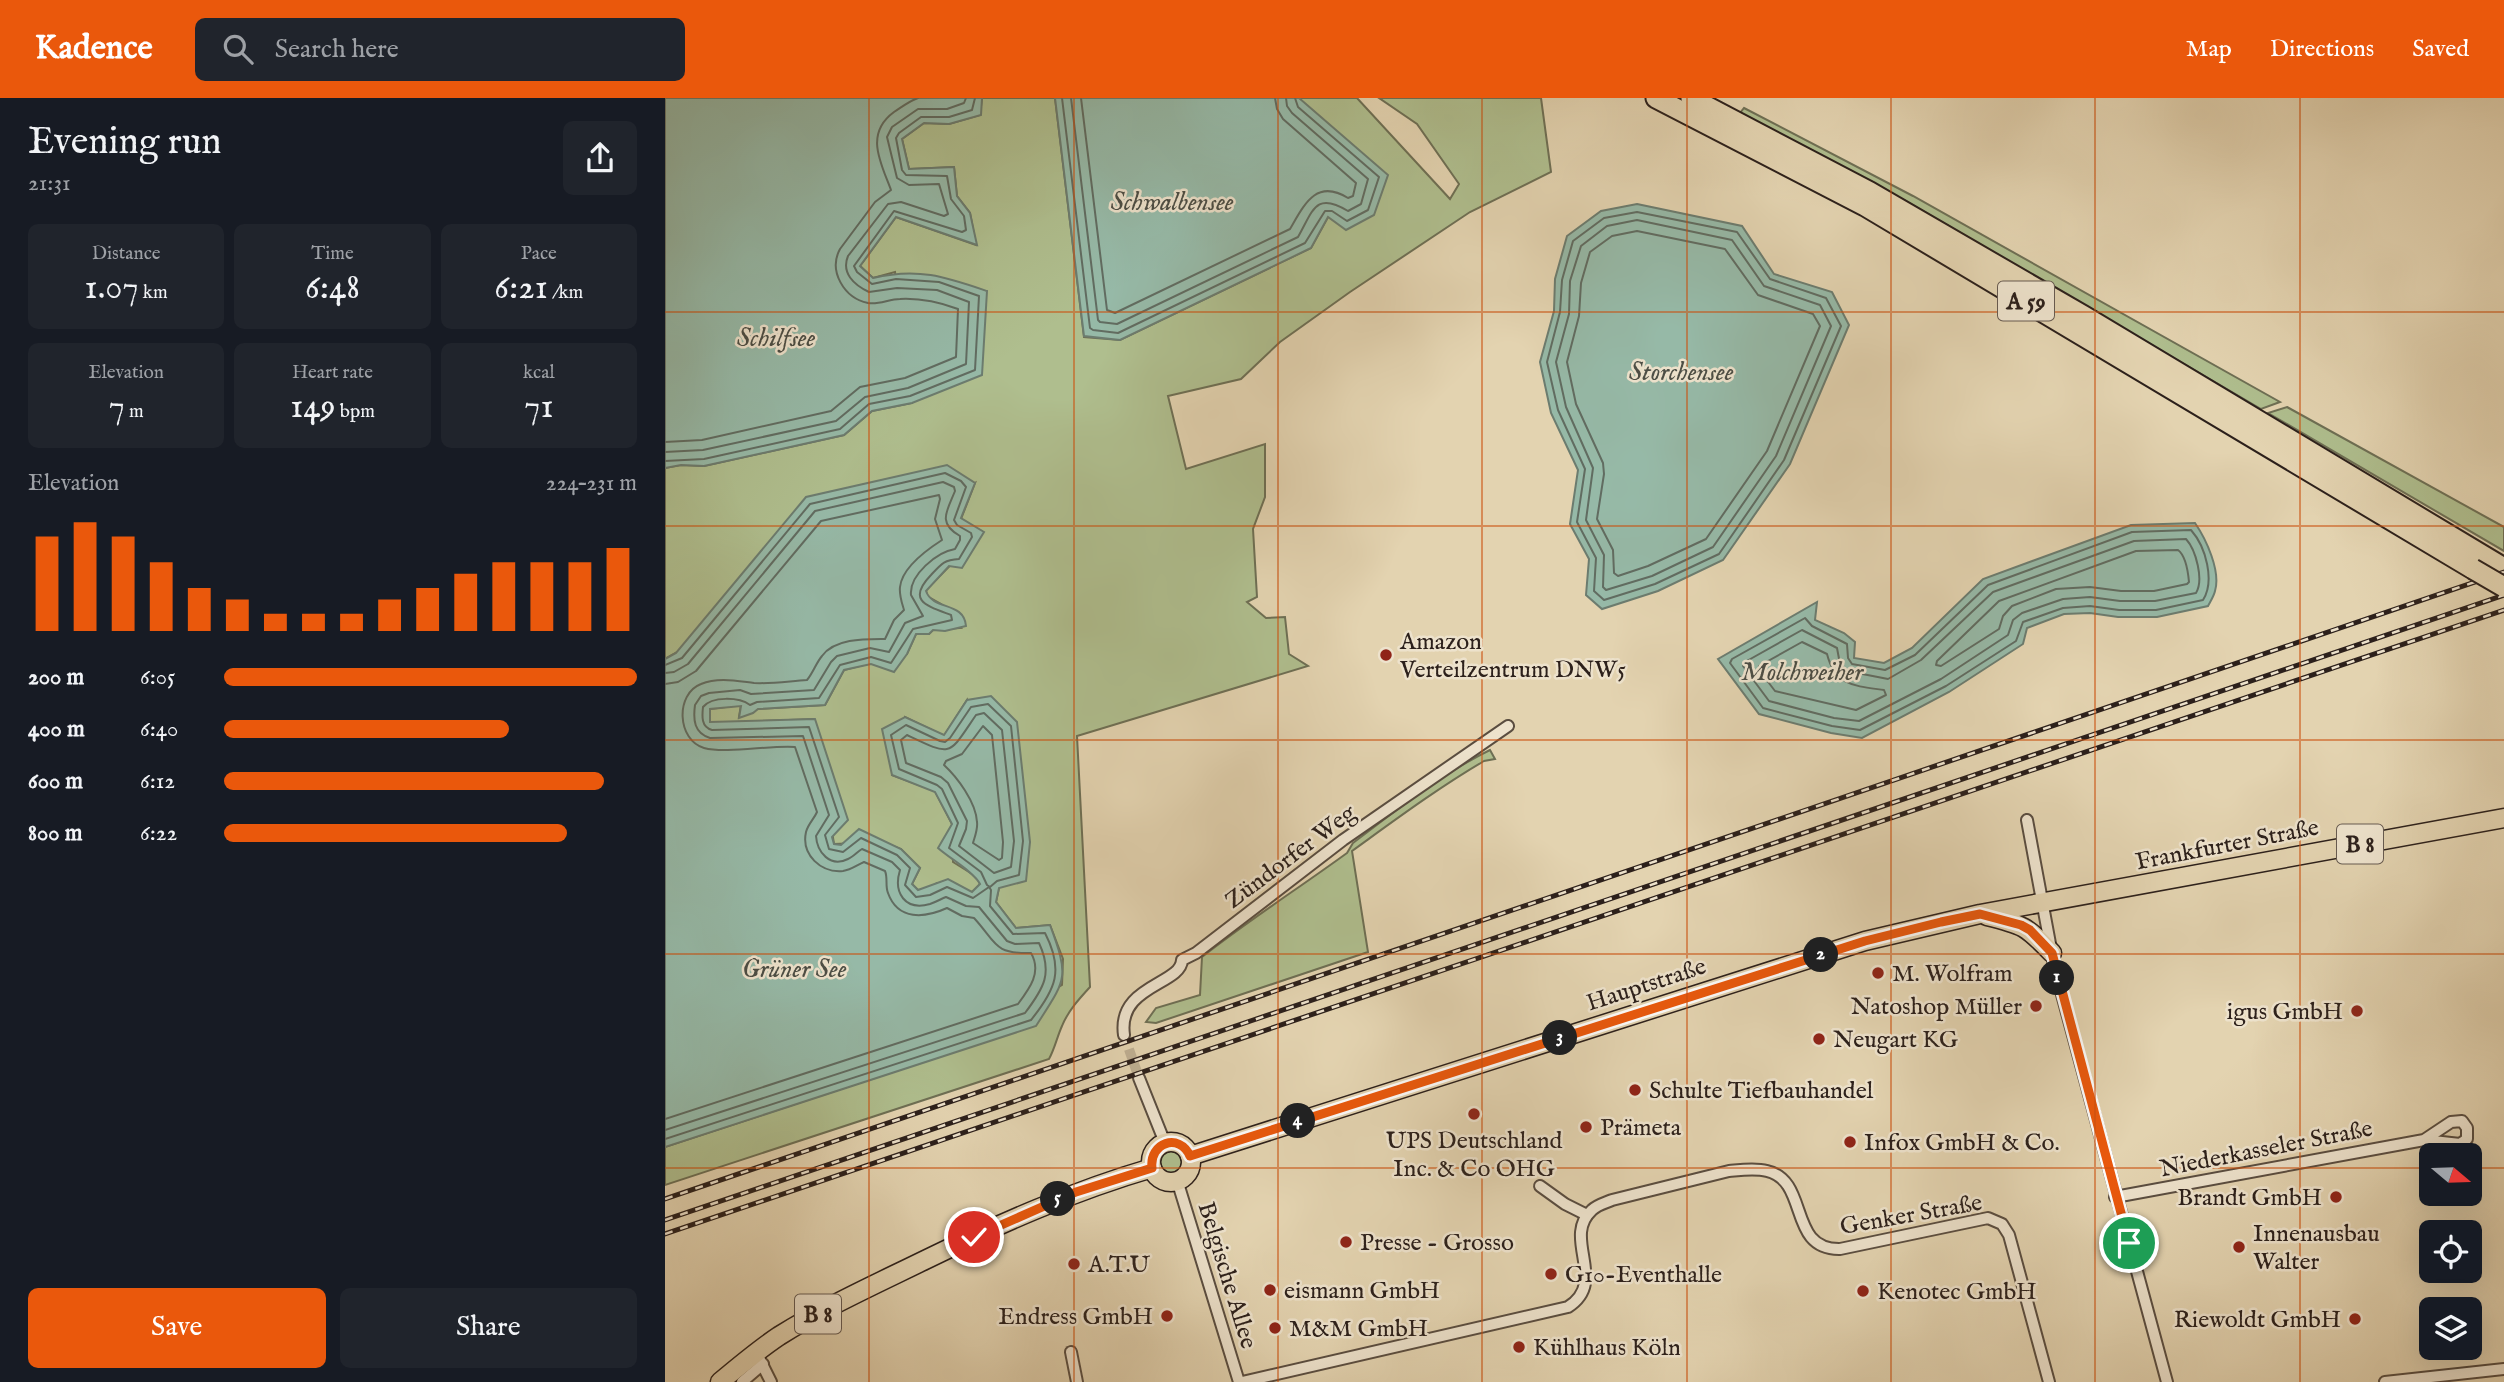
<!DOCTYPE html>
<html lang="en">
<head>
<meta charset="utf-8">
<style>
	:root { --surface:#171b24; --page:#20242c; --text:#f1f3f6; --muted:#9ea1a6; --accent:#ea580c }
	body { margin:0; font-family:"IM FELL English",serif; background:var(--page); color:var(--text); height:100vh; display:flex; flex-direction:column; font-size:26px; white-space:nowrap }
	* { box-sizing:border-box; margin:0 }
	p { font-size:23px; color:var(--muted) }
	.icon { flex:none; width:38px; height:38px; fill:none; stroke:currentColor; stroke-width:2; stroke-linecap:round; stroke-linejoin:round }
	.map { position:relative; flex:1; overflow:hidden }
	.panel { display:flex; flex-direction:column; background:var(--surface); width:665px }
	.panel>* { flex:none }
	.needle { width:46px; rotate:109deg }
	.buttons { position:absolute; left:1754px; top:1045px; display:grid; gap:14px }
	.buttons a { display:grid; place-items:center; width:63px; height:63px; border-radius:10px; background:var(--surface); box-shadow:0 7px 28px #0002; font-size:35px }
	.pin { position:absolute; display:grid; place-items:center; width:60px; height:60px; color:#fff; margin:-30px; border:4px solid #fff; border-radius:50%; box-shadow:0 2px 7px #0007 }
	.km { position:absolute; width:35px; height:35px; margin:-18px; border-radius:50%; background:#222; color:#fff; font-size:19px; line-height:35px; text-align:center }
	.round { display:grid; place-items:center; flex:none; width:74px; height:74px; border-radius:10px; background:var(--page) }
	.summary { display:flex; align-items:center; justify-content:space-between; height:119px; padding:0 28px }
	h1 { font-size:38px; font-weight:600; line-height:52px }
	.figures { display:grid; grid-template-columns:repeat(3,1fr); gap:10px; height:119px; padding:7px 28px }
	.figures div { display:grid; align-content:center; border-radius:10px; background:var(--page); text-align:center }
	.figures b { font-size:35px; font-weight:600 }
	.figures small { font-size:19px; font-weight:400 }
	.figures p { font-size:19px }
	.chart { height:196px; padding:14px 28px }
	.chart p { display:flex; justify-content:space-between }
	.chart svg { width:100%; height:126px; margin-top:7px; stroke:var(--accent); stroke-width:6 }
	.action { display:flex; gap:14px; margin-top:auto; padding:14px 28px }
	.action a { flex:1; height:80px; border-radius:10px; background:var(--accent); color:#fff; font-size:28px; font-weight:600; line-height:80px; text-align:center }
	.action a+a { background:var(--page); color:var(--text) }
	ul { padding:0 28px; list-style:none; font-size:23px }
	li { display:grid; grid-template-columns:112px 84px 1fr; align-items:center; height:52px }
	li i { height:18px; border-radius:9px; background:var(--accent) }
	header { display:flex; align-items:center; gap:42px; box-sizing:border-box; height:98px; padding:0 35px; background:var(--accent); color:#fff }
	header strong { font-size:33px }
	nav { display:flex; gap:38px; margin-inline-start:auto; font-size:24px }
	.search { width:490px; height:63px; background:var(--page); display:flex; align-items:center; gap:18px; box-sizing:border-box; padding:0 24px; border-radius:10px; color:var(--muted); font-size:26px }
	main { display:flex; flex:1; min-height:0 }
	.map>svg:first-child { display:block }
	.green { fill:#afbe8e; stroke:#6e6f54; stroke-width:2 }
	.water { fill:#96b9a7; stroke:#6c7c6f; stroke-width:2 }
	.lines { fill:none; stroke-linecap:round; stroke-linejoin:round }
	.shore { stroke:#616c61; stroke-width:2 }
	.minor-tunnel { stroke:#beaf92; stroke-width:10; stroke-dasharray:10 5; stroke-linecap:butt }
	.minor-casing { stroke:#5a4d40; stroke-width:14 }
	.primary-casing { stroke:#2c201b; stroke-width:21 }
	.motorway-casing { stroke:#2c201b; stroke-width:23 }
	.minor { stroke:#ede2cc; stroke-width:10 }
	.primary { stroke:#e3d3b0; stroke-width:18 }
	.motorway { stroke:#e3d3b0; stroke-width:19 }
	.rail-casing { stroke:#2c201b; stroke-width:5 }
	.rail { stroke:#ede2cc; stroke-width:2.5; stroke-dasharray:8; stroke-linecap:butt }
	.motorway-bridge-casing { stroke:#2c201b; stroke-width:23; stroke-linecap:butt }
	.motorway-bridge { stroke:#e3d3b0; stroke-width:19 }
	.route-casing { stroke:#fff; stroke-width:14 }
	.route { stroke:#ea580c; stroke-width:9 }
	.grid { fill:none; stroke:#cc500e; stroke-width:2; stroke-opacity:0.55 }
	.poi-dot { fill:#8f2418; stroke:#ede2cc; stroke-width:2.5 }
	.labels { text-anchor:middle; stroke-width:5; stroke-linejoin:round; paint-order:stroke }
	.shield { fill:#ede2cc; stroke:#665a50; stroke-width:2 }
	.shield-label { font-size:23px; font-weight:bold; fill:#2c201b }
	.poi-label { font-size:24px; fill:#2c201b; stroke:#ede2cc; text-anchor:start }
	.street-label { font-size:24px; fill:#2c201b; stroke:#ede2cc }
	.water-label { font-size:26px; font-style:italic; fill:#4c4e45; stroke:#ede2cc }
</style>
</head>
<body>
<header>
<strong>Kadence</strong>
<div class="search"><svg class="icon" aria-label="search" viewBox="0 0 24 24"><circle cx="10" cy="10" r="6"/><path d="M15 15l6 6"/></svg>Search here</div>
<nav><a>Map</a><a>Directions</a><a>Saved</a></nav>
</header>
<main>
<section class="panel">
<div class="summary"><div><h1>Evening run</h1><p>21:31</p></div><a class="round"><svg class="icon" aria-label="share" viewBox="0 0 24 24"><path d="M12 15V3M7 8l5-5 5 5M5 13v7h14v-7"/></svg></a></div>
<div class="figures">
<div><p>Distance</p><b>1.07<small> km</small></b></div>
<div><p>Time</p><b>6:48</b></div>
<div><p>Pace</p><b>6:21<small> /km</small></b></div>
</div>
<div class="figures">
<div><p>Elevation</p><b>7<small> m</small></b></div>
<div><p>Heart rate</p><b>149<small> bpm</small></b></div>
<div><p>kcal</p><b>71</b></div>
</div>
<div class="chart"><p><span>Elevation</span>224–231 m</p>
<svg viewBox="0 0 160 44" preserveAspectRatio="none"><path d="M5 44V11M15 44V6M25 44V11M35 44V20M45 44V29M55 44V33M65 44V38M75 44V38M85 44V38M95 44V33M105 44V29M115 44V24M125 44V20M135 44V20M145 44V20M155 44V15"/></svg>
</div>
<ul>
<li><b>200 m</b>6:05<i style="width:100%"></i></li>
<li><b>400 m</b>6:40<i style="width:69%"></i></li>
<li><b>600 m</b>6:12<i style="width:92%"></i></li>
<li><b>800 m</b>6:22<i style="width:83%"></i></li>
</ul>
<div class="action"><a>Save</a><a>Share</a></div>
</section>
<div class="map">
<svg width="1839" height="1284" viewBox="0 0 1839 1284">
	<rect width="100%" height="100%" fill="#e3d3b0"/>
	<filter id="stains"><feTurbulence type="fractalNoise" baseFrequency=".00286" numOctaves="4"/><feColorMatrix values="0 0 0 0 .2 0 0 0 0 .09 0 0 0 0 .02 0 0 0 .5 -.17"/></filter>
	<radialGradient id="worn" r=".72"><stop offset=".6" stop-color="#630" stop-opacity="0"/><stop offset="1" stop-color="#630" stop-opacity=".3"/></radialGradient>
	<g class="green">
		<path d="M317 0H390L419 239 455 242 646 150 663 119 637 4 634 0H692L785 101 794 86 752 26 714 0H876L886 74 805 114 685 194 615 244 576 281 503 298 521 371 600 346V399L588 431 592 499 582 504 601 520 620 519 624 556 643 568 412 638 425 889C414 901 403 913 397 928 392 939 390 950 384 961L0 1087V1049L279 957 397 887 398 861 385 827 351 830 331 804 334 790 302 602 279 638 240 619 227 677 270 693 287 726 288 764 312 779 315 786 307 794 272 785 263 791 253 792 247 786 255 770 236 751 218 744 169 746 149 621 45 625V611L76 607 74 619 92 611 160 607 179 572 242 556 251 536H264L268 532 296 530 276 506 262 498 261 492 318 434 296 421 310 385 0 561V370L16 367 39 368 179 337 207 313 247 305 230 174 208 180 195 168 231 119 311 147 305 115 292 98 289 69 244 71 237 41 259 25 284 26 315 17Z"/>
		<path d="M1079 10 1248 98 1615 304 1596 311 1241 103 1075 15Z"/>
		<path d="M1622 309 1839 429V453L1603 315Z"/>
		<path d="M825 652 830 661 819 663C773 690 730 722 687 753L703 854 491 925 481 924 491 910 535 897 537 859C584 822 634 790 682 755L688 745C732 712 776 676 825 652Z"/>
		<circle cx="506" cy="1064" r="13"/>
	</g>
	<g class="water">
		<path d="M0 0H317L316 17 284 26 259 25 237 41 244 71 289 69 292 98 305 115 312 147 231 119 195 168 208 180C253 169 281 179 322 193L317 277 247 305 207 313 179 337 39 368 16 367 0 370Z"/>
		<path d="M390 0H634L723 77 709 117 681 132 663 119 646 150 455 242 419 238Z"/>
		<path d="M972 106 1077 128 1109 176 1167 194 1184 227 1125 366 1058 462 993 493 937 511 921 497 924 461 905 426 913 372 886 315 875 264 889 213 890 181 902 138 936 113Z"/>
		<path d="M282 367 310 385 296 420 319 434 297 470 284 468 261 493C268 513 299 503 301 528L280 533 268 532 264 536H251L242 556 229 574 206 566 179 572 160 607 93 611 88 615 74 620 76 608 45 611V624L150 621 183 722 167 739 169 746 176 747 194 731 236 751 255 770 247 786 253 792 283 781 307 794 315 786C309 774 284 760 273 750L287 726 270 694 227 677 217 631 240 619 279 637 302 602 326 598 352 624 365 744 361 783 334 790 331 804 351 830 385 827C405 881 401 881 371 928L0 1049V561L11 555 141 399Z"/>
		<path d="M1530 425C1541 441 1556 473 1550 493 1549 498 1545 504 1543 508L1492 519H1453L1425 515 1399 516 1362 530 1358 546 1284 594 1197 640 1166 635 1094 616 1053 561 1152 504 1150 522 1179 535 1190 544 1189 560 1219 565 1247 550 1318 481 1466 427Z"/>
	</g>
	<g class="lines">
		<g class="shore">
			<path d="M397 0 425 230 428 232 453 235 640 145 660 113H667L682 123 703 112 714 79 633 9 630 0"/>
			<path d="M406 0 433 222 435 224 452 226 633 139C648 113 650 93 683 113L696 106 703 81 627 15 622 8 621 0"/>
			<path d="M416 0 442 212 450 215 625 131C639 107 651 80 683 100L688 98 691 85 618 21 612 11 610 0"/>
			<path d="M972 114 1072 134 1105 181 1161 200 1176 228 1119 362 1054 456 990 486 939 502 929 493 931 460 912 424 920 371 893 312 882 264 895 214 897 182 908 143 939 120Z"/>
			<path d="M972 122 1067 142 1099 188 1155 207 1166 228 1111 358 1048 449 987 478 941 492 938 489 939 457 921 422 928 370 901 309 891 264 904 216 905 183 916 148 942 128Z"/>
			<path d="M972 133 1060 151 1093 197 1148 216 1155 228 1102 353 1041 441 983 468 953 478 949 475 948 452 932 421 939 376 938 365 911 306 902 264 914 218 916 185 925 154 947 138Z"/>
			<path d="M0 344 37 342 166 313 195 289 240 280 291 259 293 211C274 204 255 200 235 201 224 201 214 207 203 205 179 200 163 173 175 151L210 104 226 92C216 65 199 36 229 14 237 9 244 3 253 0"/>
			<path d="M0 354 38 352 171 323 200 299 243 290 301 266 304 204 272 192 232 190 204 194C189 187 176 175 183 158L223 106 236 104 279 118 283 116 274 86 244 87 232 80 222 39 227 29 253 11H282L299 5 301 0"/>
			<path d="M0 363 39 361 175 331 204 306 245 298 310 272 314 198 274 184 231 181 207 186 192 174 189 168 229 113 297 134 301 132 299 118 286 101 282 78 241 77 237 72 231 40 234 35 256 19H284L307 12 310 0"/>
			<path d="M1526 432C1541 449 1550 483 1538 502L1491 512H1454L1425 508 1398 510 1358 524 1351 543 1281 588 1195 632 1167 628 1098 610 1065 565 1067 561 1140 520 1147 528 1182 546 1183 560 1187 566 1220 572 1250 557 1323 487 1467 434Z"/>
			<path d="M1521 441C1531 452 1539 482 1531 495L1490 503H1455L1425 499 1398 501 1357 515 1348 522 1343 537 1276 581 1194 623 1169 620 1104 603 1078 568 1080 564 1137 532 1172 550 1175 566 1182 573 1223 581 1256 562 1328 494 1469 443Z"/>
			<path d="M1513 452C1521 458 1523 473 1524 484L1522 486 1489 493H1456L1425 489 1391 491 1347 508 1338 518 1334 531 1276 568 1271 567 1272 563 1334 503 1471 453Z"/>
			<path d="M1137 544 1162 556C1170 588 1190 588 1219 592L1221 597 1191 612 1110 593 1094 572V568Z"/>
			<path d="M0 567 17 560 145 406 280 375 296 383 301 389 289 422 292 427 306 435 307 439 294 461C279 462 277 465 266 477 241 503 262 508 286 517L287 522 248 531 226 565 206 559 175 567 154 600 92 604 85 607C74 599 47 598 38 609 37 618 36 629 47 632L144 629 174 719 160 737 164 751 178 754 196 740 232 757 245 770 240 787 251 799 265 797 282 789 308 800 324 789 326 792 325 808 348 836 380 835C399 872 391 891 366 922L0 1041"/>
			<path d="M0 575 9 574 23 566 150 413 278 384 289 389 290 393C282 413 272 425 295 438V442L290 451C272 454 244 477 246 497L258 518 240 525 224 554 205 550 172 558 166 564 149 592 86 596 75 592 44 595 36 598 30 607C28 622 29 635 45 640L138 638 164 717 151 738C152 754 165 770 183 761 188 759 192 754 197 751L227 764 235 772C228 795 240 813 265 806 271 804 276 801 281 799L301 808 314 809 342 843 350 846 374 845C388 875 379 890 360 915L0 1032"/>
			<path d="M0 586 13 584 31 573 156 423 274 397 275 401 270 421 277 442C263 451 237 470 235 489 234 497 237 505 239 512L229 522 220 541C201 541 170 540 157 558 151 565 148 575 142 582 125 583 106 586 89 585 72 583 53 579 36 586 10 596 12 642 39 650 61 656 105 647 130 649L152 714C149 721 143 726 141 734 136 757 156 775 178 773 186 772 192 767 199 764L220 773C223 780 220 788 223 795 233 823 260 820 282 810L297 818 309 820C332 845 328 856 366 855 377 874 365 890 353 906L0 1021"/>
			<path d="M323 606 346 628 358 743 354 777 332 783 325 789 322 787 316 774 284 750 293 725 277 691 272 687 234 671 226 637 241 627 275 643 280 644 285 640 306 609Z"/>
			<path d="M319 615 337 632 349 743 346 769 329 775 294 748 301 731 302 723 283 685 276 679 241 665 236 642 242 637C288 659 283 658 311 617Z"/>
			<path d="M318 628 327 637 338 744 337 760 334 762 308 745C310 738 313 731 312 724 311 704 292 679 279 667L281 663 297 656Z"/>
		</g>
		<path class="minor-tunnel" d="M459 937 474 980"/>
		<defs>
			<g id="minor">
				<path d="M1362 722 1389 867 1502 1284"/>
				<path d="M459 937C452 887 516 887 517 862L531 855 678 742 843 628"/>
				<path d="M474 980 500 1045"/>
				<path d="M512 1082 574 1284"/>
				<path d="M875 1088 900 1106 922 1117"/>
				<path d="M1450 1099 1759 1042 1795 1046 1802 1041V1030L1797 1023 1786 1024 1759 1042"/>
				<path d="M91 1254 106 1284"/>
				<path d="M406 1254 412 1284"/>
				<path d="M77 1284 98 1266"/>
				<path d="M577 1284 903 1209C944 1183 896 1140 927 1112 932 1107 940 1105 947 1102L1064 1073C1076 1072 1090 1070 1102 1073 1145 1083 1122 1152 1175 1151L1323 1120 1337 1126 1344 1137 1384 1284"/>
				<path d="M1720 1284 1839 1271"/>
			</g>
			<g id="primary">
				<path d="M1322 818C1359 827 1361 828 1387 855"/>
				<circle cx="506" cy="1064" r="20"/>
				<path d="M525 1058 1200 843 1315 816 1839 720"/>
				<path d="M55 1284C74 1268 93 1252 114 1238 160 1209 211 1186 260 1162 334 1126 408 1093 487 1070"/>
			</g>
			<g id="motorway">
				<path d="M991 0 1200 108 1808 471"/>
				<path d="M1026 0 1205 94 1419 218 1839 470"/>
			</g>
		</defs>
		<use href="#minor" class="minor-casing"/>
		<use href="#primary" class="primary-casing"/>
		<use href="#motorway" class="motorway-casing"/>
		<use href="#minor" class="minor"/>
		<use href="#primary" class="primary"/>
		<use href="#motorway" class="motorway"/>
		<defs>
			<g id="rail">
				<path d="M0 1101 1839 474"/>
				<path d="M0 1122 1839 497"/>
				<path d="M0 1136 1839 512"/>
			</g>
		</defs>
		<use href="#rail" class="rail-casing"/>
		<use href="#rail" class="rail"/>
		<defs>
			<path id="motorway-bridge" d="M1808 471 1839 489"/>
		</defs>
		<use href="#motorway-bridge" class="motorway-bridge-casing"/>
		<use href="#motorway-bridge" class="motorway-bridge"/>
	</g>
	<g class="lines">
		<defs>
			<path id="route" d="M309 1139 411 1094 487 1070C484 1045 514 1034 525 1058L1125 867 1200 843 1276 824 1315 816 1356 827 1365 832 1387 855 1464 1145"/>
		</defs>
		<use href="#route" class="route-casing"/>
		<use href="#route" class="route"/>
	</g>
	<path class="grid" d="M204 0V1284M409 0V1284M613 0V1284M817 0V1284M1022 0V1284M1226 0V1284M1430 0V1284M1635 0V1284M0 214H1839M0 428H1839M0 642H1839M0 856H1839M0 1070H1766M1804 1070H1839"/>
	<g class="poi-dot">
		<circle cx="721" cy="557" r="7"/>
		<circle cx="1213" cy="875" r="7"/>
		<circle cx="1371" cy="908" r="7"/>
		<circle cx="1692" cy="913" r="7"/>
		<circle cx="1154" cy="941" r="7"/>
		<circle cx="970" cy="992" r="7"/>
		<circle cx="809" cy="1016" r="7"/>
		<circle cx="921" cy="1029" r="7"/>
		<circle cx="1185" cy="1044" r="7"/>
		<circle cx="1671" cy="1099" r="7"/>
		<circle cx="681" cy="1144" r="7"/>
		<circle cx="1574" cy="1149" r="7"/>
		<circle cx="409" cy="1166" r="7"/>
		<circle cx="886" cy="1176" r="7"/>
		<circle cx="605" cy="1192" r="7"/>
		<circle cx="1198" cy="1193" r="7"/>
		<circle cx="502" cy="1218" r="7"/>
		<circle cx="1690" cy="1221" r="7"/>
		<circle cx="610" cy="1230" r="7"/>
		<circle cx="854" cy="1249" r="7"/>
	</g>
	<g class="labels">
		<g class="shield">
			<rect x="1333" y="183.5" width="56" height="39" rx="5"/>
			<rect x="1672" y="726.5" width="46" height="39" rx="5"/>
			<rect x="130" y="1196.5" width="46" height="39" rx="5"/>
		</g>
		<g class="shield-label">
			<text x="1361" y="211">A 59</text>
			<text x="1695" y="754">B 8</text>
			<text x="153" y="1224">B 8</text>
		</g>
		<g class="poi-label">
			<text x="735" y="551">Amazon<tspan x="735" dy="28">Verteilzentrum DNW5</tspan></text>
			<text x="1227" y="883">M. Wolfram</text>
			<text x="1357" y="916" text-anchor="end">Natoshop Müller</text>
			<text x="1678" y="921" text-anchor="end">igus GmbH</text>
			<text x="1168" y="949">Neugart KG</text>
			<text x="984" y="1000">Schulte Tiefbauhandel</text>
			<text x="935" y="1037">Prämeta</text>
			<text x="809" y="1050" text-anchor="middle">UPS Deutschland<tspan x="809" dy="28">Inc. &amp; Co OHG</tspan></text>
			<text x="1199" y="1052">Infox GmbH &amp; Co.</text>
			<text x="1657" y="1107" text-anchor="end">Brandt GmbH</text>
			<text x="1588" y="1143">Innenausbau<tspan x="1588" dy="28">Walter</tspan></text>
			<text x="695" y="1152">Presse - Grosso</text>
			<text x="423" y="1174">A.T.U</text>
			<text x="900" y="1184">G10-Eventhalle</text>
			<text x="619" y="1200">eismann GmbH</text>
			<text x="1212" y="1201">Kenotec GmbH</text>
			<text x="488" y="1226" text-anchor="end">Endress GmbH</text>
			<text x="1676" y="1229" text-anchor="end">Riewoldt GmbH</text>
			<text x="624" y="1238">M&amp;M GmbH</text>
			<text x="868" y="1257">Kühlhaus Köln</text>
		</g>
		<g class="street-label">
			<text transform="translate(1562 746) rotate(-11)" y="8">Frankfurter Straße</text>
			<text transform="translate(625 758) rotate(-37)" y="8">Zündorfer Weg</text>
			<text transform="translate(981 886) rotate(-18)" y="8">Hauptstraße</text>
			<text transform="translate(1601 1050) rotate(-11)" y="8">Niederkasseler Straße</text>
			<text transform="translate(1246 1116) rotate(-10)" y="8">Genker Straße</text>
			<text transform="translate(563 1177) rotate(73)" y="8">Belgische Allee</text>
		</g>
		<g class="water-label">
			<text x="507" y="112">Schwalbensee</text>
			<text x="111" y="248">Schilfsee</text>
			<text x="1016" y="282">Storchensee</text>
			<text x="1137" y="582">Molchweiher</text>
			<text x="129" y="879">Grüner See</text>
		</g>
	</g>
	<rect width="100%" height="100%" filter="url(#stains)"/>
	<rect width="100%" height="100%" fill="url(#worn)"/>
</svg>
<div class="buttons">
<a><svg class="needle" viewBox="-14 -14 28 28"><path d="M0-13l5 13h-10z" fill="#e53935"/><path d="M0 13l5-13h-10z" fill="#9ea1a6"/></svg></a>
<a><svg class="icon" aria-label="locate" viewBox="0 0 24 24"><circle cx="12" cy="12" r="6"/><path d="M12 2v4M12 18v4M2 12h4M18 12h4"/></svg></a>
<a><svg class="icon" aria-label="layers" viewBox="0 0 24 24"><path d="M12 4l9 5-9 5-9-5zM3 14l9 5 9-5"/></svg></a>
</div>
<div class="pin" style="left:1464px;top:1145px;background:#1e9e55"><svg class="icon" aria-label="arrive" viewBox="0 0 24 24"><path d="M6 21V4h12l-3 4 3 4H6"/></svg></div>
<div class="pin" style="left:309px;top:1139px;background:#d93025"><svg class="icon" aria-label="check" viewBox="0 0 24 24"><path d="M5 12l5 5 9-10"/></svg></div>
<b class="km" style="left:1392px;top:880px">1</b>
<b class="km" style="left:1156px;top:857px">2</b>
<b class="km" style="left:895px;top:940px">3</b>
<b class="km" style="left:633px;top:1023px">4</b>
<b class="km" style="left:393px;top:1101px">5</b>
</div>
</main>
</body>
</html>
